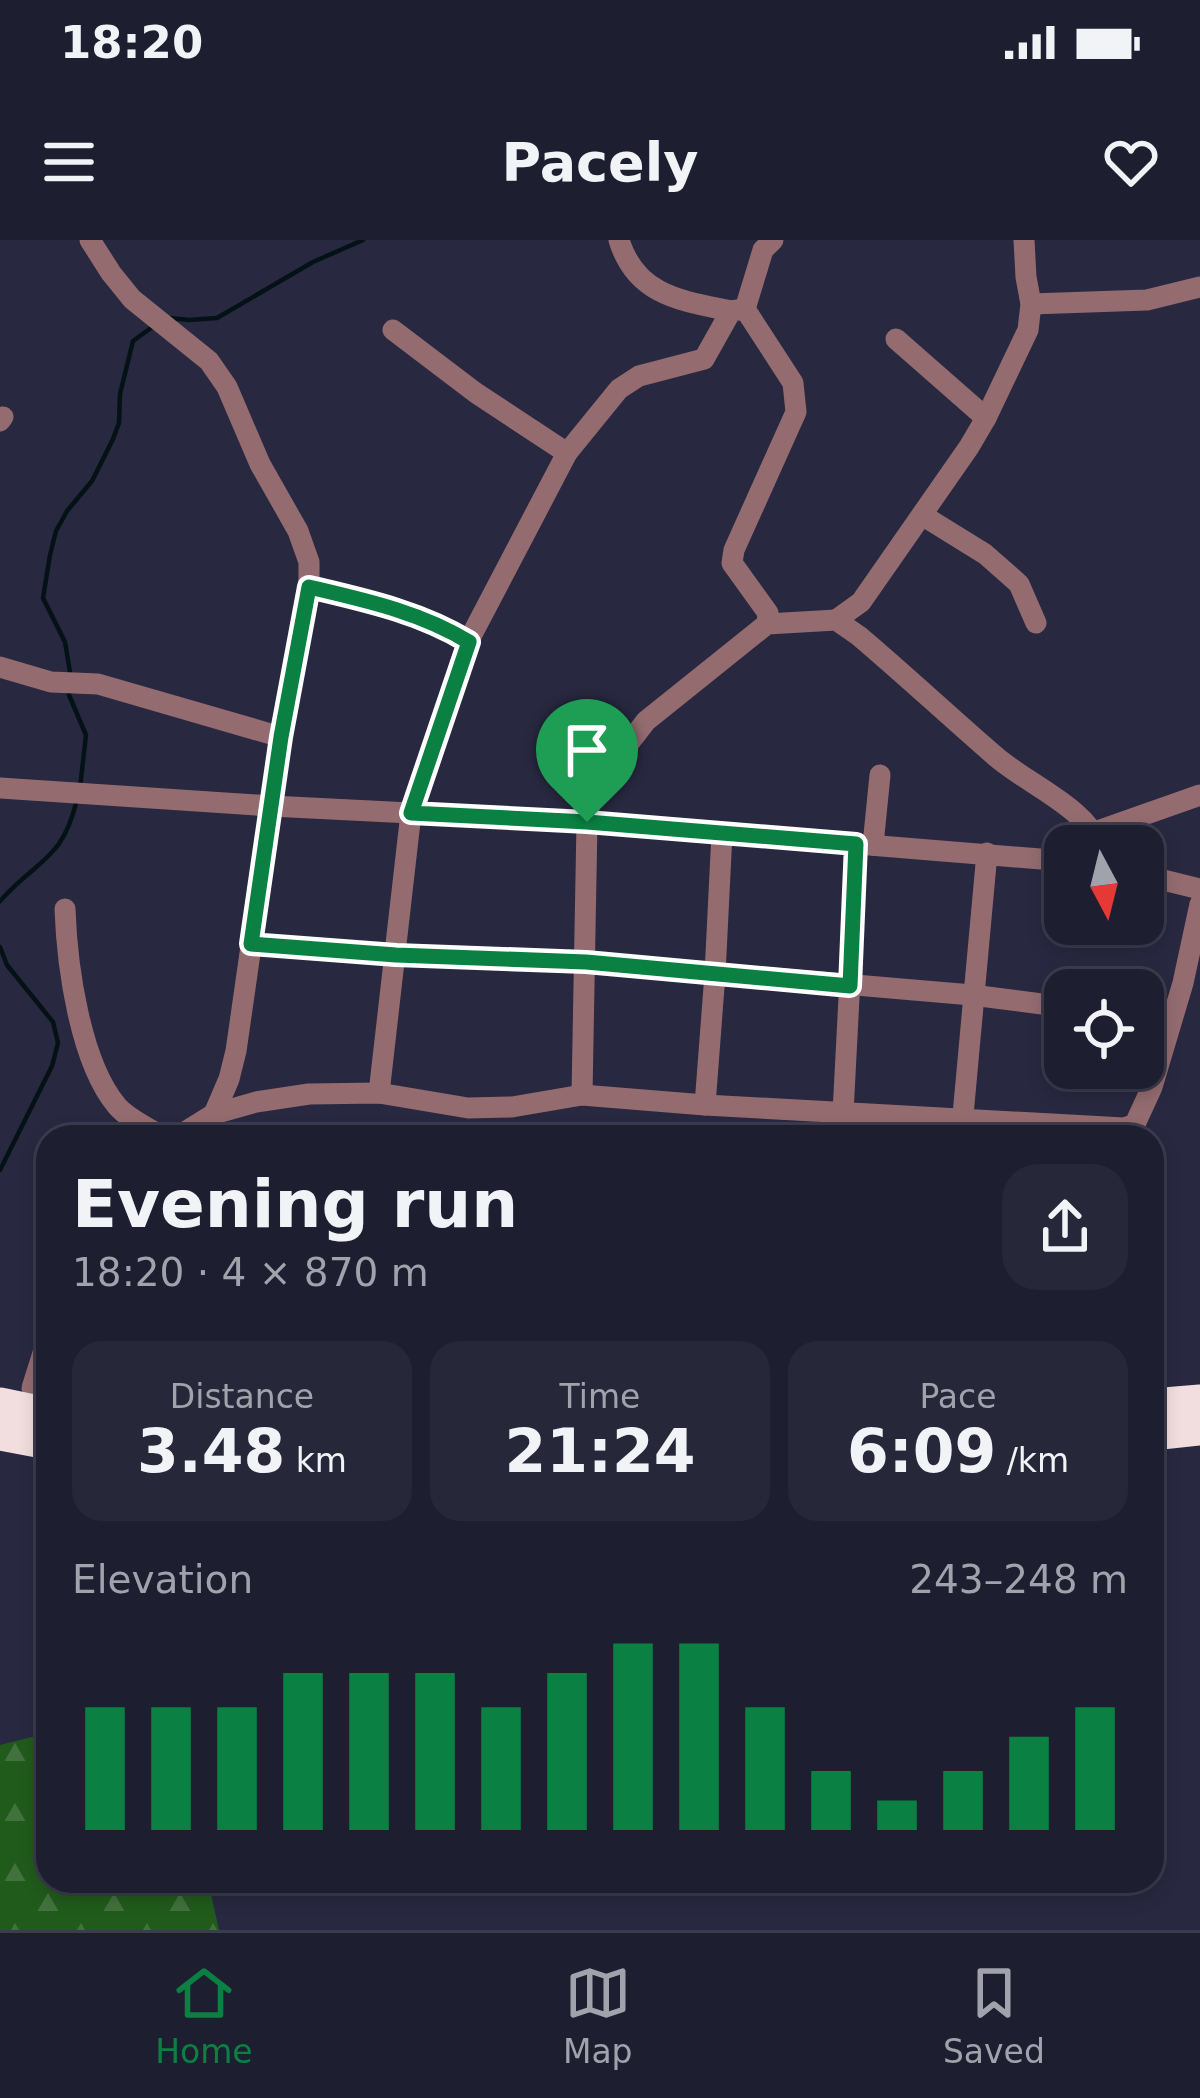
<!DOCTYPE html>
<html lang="en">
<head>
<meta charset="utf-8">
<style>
	:root { --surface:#1e1e31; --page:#262739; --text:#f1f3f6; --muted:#a1a2ab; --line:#3c3c4d; --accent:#0b8043 }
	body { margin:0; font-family:"DejaVu Sans",sans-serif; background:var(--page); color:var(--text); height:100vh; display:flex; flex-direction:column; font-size:45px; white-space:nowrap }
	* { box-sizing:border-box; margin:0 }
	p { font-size:39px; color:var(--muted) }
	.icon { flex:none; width:66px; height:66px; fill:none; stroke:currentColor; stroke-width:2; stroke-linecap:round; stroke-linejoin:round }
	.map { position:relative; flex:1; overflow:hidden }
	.details { position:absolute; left:36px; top:885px; width:1128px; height:768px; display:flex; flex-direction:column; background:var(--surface); border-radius:36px; box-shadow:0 6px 18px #0003,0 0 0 3px var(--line) }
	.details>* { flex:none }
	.needle { width:78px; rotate:173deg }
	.fabs { position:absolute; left:1044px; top:585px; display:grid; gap:24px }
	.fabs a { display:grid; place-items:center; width:120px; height:120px; border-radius:24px; background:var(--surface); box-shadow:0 6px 18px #0003,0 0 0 3px var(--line); font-size:60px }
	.pin { position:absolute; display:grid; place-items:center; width:102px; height:102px; color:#fff; margin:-123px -51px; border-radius:50% 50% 50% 0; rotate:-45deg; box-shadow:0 0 12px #0007 }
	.pin .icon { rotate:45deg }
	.round { display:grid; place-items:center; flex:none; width:126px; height:126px; border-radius:36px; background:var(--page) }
	.head { display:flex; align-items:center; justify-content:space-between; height:204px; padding:0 36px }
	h1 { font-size:66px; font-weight:800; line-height:90px }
	.metrics { display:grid; grid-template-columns:repeat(3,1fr); gap:18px; height:204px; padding:12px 36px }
	.metrics div { display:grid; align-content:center; border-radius:30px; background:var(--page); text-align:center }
	.metrics b { font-size:60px; font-weight:800 }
	.metrics small { font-size:33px; font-weight:400 }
	.metrics p { font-size:33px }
	.chart { height:336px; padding:24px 36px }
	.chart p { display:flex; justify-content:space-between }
	.chart svg { width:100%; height:216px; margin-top:12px; stroke:var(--accent); stroke-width:6 }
	.status { display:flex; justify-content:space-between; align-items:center; height:84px; padding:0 60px; background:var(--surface); direction:ltr }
	.status svg { height:33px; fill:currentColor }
	header { display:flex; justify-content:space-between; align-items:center; height:156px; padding:0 36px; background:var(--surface); font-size:54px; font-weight:800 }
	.menu { display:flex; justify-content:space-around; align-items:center; height:168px; border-top:3px solid var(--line); background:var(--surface); font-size:33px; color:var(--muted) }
	.menu a { display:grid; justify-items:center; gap:6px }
	.menu .on { color:var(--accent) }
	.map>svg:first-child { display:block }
	.forest { fill:url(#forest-firs) }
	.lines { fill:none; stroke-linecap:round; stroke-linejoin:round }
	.stream { stroke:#041216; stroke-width:4.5 }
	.minor { stroke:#946c70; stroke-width:21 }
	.highway { stroke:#f2dedf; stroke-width:33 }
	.route-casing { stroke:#fff; stroke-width:24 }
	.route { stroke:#0b8043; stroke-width:15 }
</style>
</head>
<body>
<div class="status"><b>18:20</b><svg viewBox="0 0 49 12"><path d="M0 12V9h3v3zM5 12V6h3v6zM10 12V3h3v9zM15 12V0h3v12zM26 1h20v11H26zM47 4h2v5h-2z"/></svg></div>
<header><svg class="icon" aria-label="menu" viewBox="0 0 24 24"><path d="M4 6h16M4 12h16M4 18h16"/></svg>Pacely<svg class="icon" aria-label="heart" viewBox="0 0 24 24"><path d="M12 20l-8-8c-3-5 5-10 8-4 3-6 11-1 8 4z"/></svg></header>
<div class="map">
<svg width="1200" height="1690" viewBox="0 0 1200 1690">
	<defs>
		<pattern id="forest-firs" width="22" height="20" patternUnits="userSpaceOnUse" patternTransform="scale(3)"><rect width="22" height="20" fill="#215b1c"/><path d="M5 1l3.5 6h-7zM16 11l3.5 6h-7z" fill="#41723d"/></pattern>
	</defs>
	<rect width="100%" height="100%" fill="#282841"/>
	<path class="forest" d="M48 1493V1641H208L219 1690H0V1505Z"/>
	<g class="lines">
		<g class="stream">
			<path d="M170 78 189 80 217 78 313 22 363 0"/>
			<path d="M71 438 65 402 43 358 50 315 56 291 67 271 92 241 113 199 119 183 120 154 133 101 155 85"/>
			<path d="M69 449V455L86 495 80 548"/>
			<path d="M0 661C37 619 63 621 77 559"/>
			<path d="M0 707 7 725 53 782 58 803 52 826 0 930"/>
		</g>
		<g class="minor">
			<path d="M90 0 111 33 132 59 209 121 227 147 260 224 298 291 309 322V347C364 360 420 373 468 402"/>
			<path d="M619 0C636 56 682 61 731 71"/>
			<path d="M1031 64 1147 60 1200 47"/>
			<path d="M393 90 476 153 567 213"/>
			<path d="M896 99 986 178"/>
			<path d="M0 181 3 177"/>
			<path d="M922 275 985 314 1019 344 1036 383"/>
			<path d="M836 380 861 362 969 207 986 178 1028 90 1031 64 1026 37 1024 0"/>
			<path d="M767 384 768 373 732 323 734 310 796 172 793 143 745 69 763 10 773 0"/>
			<path d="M0 427 51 442 98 444 281 497"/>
			<path d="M0 548 271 566 587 582 1065 621"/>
			<path d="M1095 592 1200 555"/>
			<path d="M873 605 880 535"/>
			<path d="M1143 635 1200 649"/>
			<path d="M65 669C67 726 80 822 117 866 128 879 149 888 163 897"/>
			<path d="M251 704 396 715 586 722 972 755 1065 767"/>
			<path d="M1143 777 1171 780"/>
			<path d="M379 853 411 573 468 402 567 213 619 149 639 136 704 119 731 71 745 69"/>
			<path d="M582 855 587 582 591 552 646 481 767 384 836 380 859 396C905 435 949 476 994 515 1025 543 1086 567 1100 606"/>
			<path d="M705 865 715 734 722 593"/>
			<path d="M843 873 857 604"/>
			<path d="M214 874 229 839 236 811 281 497 309 347"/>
			<path d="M177 897 214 874 256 862 309 854 379 853 468 868 512 867 582 855 705 865 1124 888 1135 884 1152 847 1183 743 1200 664"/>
			<path d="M961 897 987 613"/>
			<path d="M32 1148 48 1097"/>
		</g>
		<g class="highway">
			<path d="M0 1164 48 1174"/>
			<path d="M1152 1165 1200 1161"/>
			<path d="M0 1194 48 1203"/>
			<path d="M1152 1194 1200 1189"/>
		</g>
	</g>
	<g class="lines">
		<defs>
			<path id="route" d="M309 347C364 360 420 372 469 402L411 573 587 582 856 604 850 746 586 722 396 715 251 704 281 497Z"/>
		</defs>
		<use href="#route" class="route-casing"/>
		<use href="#route" class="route"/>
	</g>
</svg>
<div class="fabs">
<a><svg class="needle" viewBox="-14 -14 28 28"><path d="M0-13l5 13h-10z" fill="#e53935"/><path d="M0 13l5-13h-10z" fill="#a1a2ab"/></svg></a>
<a><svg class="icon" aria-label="locate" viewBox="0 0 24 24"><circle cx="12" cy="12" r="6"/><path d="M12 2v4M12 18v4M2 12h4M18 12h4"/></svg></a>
</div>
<div class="pin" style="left:587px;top:582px;background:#1e9e55"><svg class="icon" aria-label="arrive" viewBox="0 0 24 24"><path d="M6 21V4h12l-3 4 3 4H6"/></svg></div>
<section class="details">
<div class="head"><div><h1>Evening run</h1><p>18:20 · 4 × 870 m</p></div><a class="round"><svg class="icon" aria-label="share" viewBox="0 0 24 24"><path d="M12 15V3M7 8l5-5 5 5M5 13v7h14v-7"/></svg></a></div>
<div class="metrics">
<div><p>Distance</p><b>3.48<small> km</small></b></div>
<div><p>Time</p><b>21:24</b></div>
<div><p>Pace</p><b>6:09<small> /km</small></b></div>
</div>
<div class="chart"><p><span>Elevation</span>243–248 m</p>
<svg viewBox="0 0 160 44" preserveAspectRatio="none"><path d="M5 44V19M15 44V19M25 44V19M35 44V12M45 44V12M55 44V12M65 44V19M75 44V12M85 44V6M95 44V6M105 44V19M115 44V32M125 44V38M135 44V32M145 44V25M155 44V19"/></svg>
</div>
</section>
</div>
<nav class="menu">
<a class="on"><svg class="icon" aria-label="home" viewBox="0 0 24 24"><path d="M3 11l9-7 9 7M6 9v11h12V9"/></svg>Home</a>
<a><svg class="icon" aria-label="map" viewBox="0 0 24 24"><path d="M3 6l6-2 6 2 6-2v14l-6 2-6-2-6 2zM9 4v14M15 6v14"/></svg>Map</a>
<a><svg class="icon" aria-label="saved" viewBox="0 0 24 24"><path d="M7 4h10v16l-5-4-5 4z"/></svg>Saved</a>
</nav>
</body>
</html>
